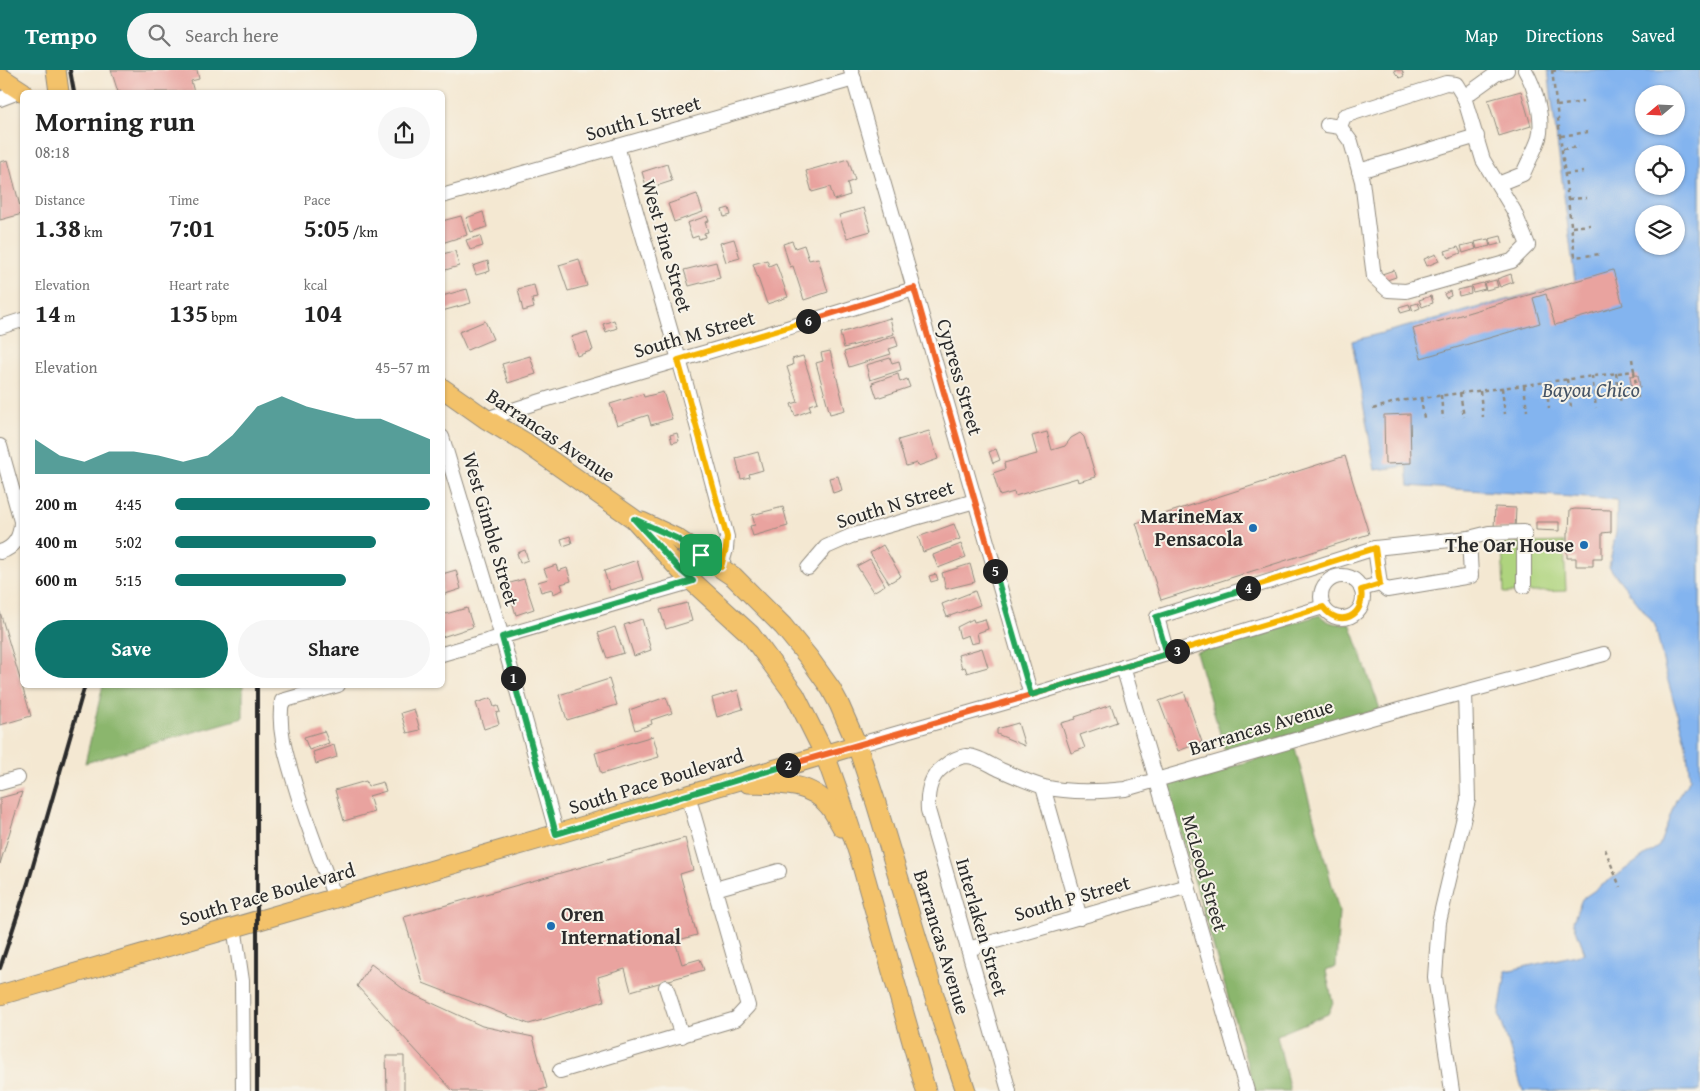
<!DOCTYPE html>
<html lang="en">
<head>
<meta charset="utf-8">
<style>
	:root { --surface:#fff; --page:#f6f6f6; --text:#222; --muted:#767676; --accent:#0f766e }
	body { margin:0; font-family:"Gentium Book Plus",serif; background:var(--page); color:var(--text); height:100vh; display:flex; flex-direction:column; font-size:19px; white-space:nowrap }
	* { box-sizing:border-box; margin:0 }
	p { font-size:16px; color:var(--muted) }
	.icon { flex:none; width:28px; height:28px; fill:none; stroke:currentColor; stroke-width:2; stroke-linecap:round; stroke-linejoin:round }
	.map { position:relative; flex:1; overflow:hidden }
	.panel { position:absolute; left:20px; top:20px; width:425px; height:598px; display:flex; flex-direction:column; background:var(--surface); border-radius:8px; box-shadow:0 1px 4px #0004 }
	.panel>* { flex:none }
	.needle { width:32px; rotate:251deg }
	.controls { position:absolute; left:1635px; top:15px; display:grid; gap:10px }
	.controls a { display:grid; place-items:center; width:50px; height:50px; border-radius:50%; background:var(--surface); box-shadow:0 1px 4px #0004; font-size:25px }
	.pin { position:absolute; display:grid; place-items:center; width:42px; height:42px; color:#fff; margin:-21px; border-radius:10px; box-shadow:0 2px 8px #0006 }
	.km { position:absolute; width:25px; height:25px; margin:-12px; border-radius:50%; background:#222; color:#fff; font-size:14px; line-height:25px; text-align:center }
	.round { display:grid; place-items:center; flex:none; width:52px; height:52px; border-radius:26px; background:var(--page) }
	.overview { display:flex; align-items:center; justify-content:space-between; height:85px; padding:0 15px }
	h1 { font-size:28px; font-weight:700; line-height:38px }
	.metrics { display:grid; grid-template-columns:repeat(3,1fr); gap:8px; height:85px; padding:5px 15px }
	.metrics div { display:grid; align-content:center }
	.metrics b { font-size:25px; font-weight:700 }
	.metrics small { font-size:14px; font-weight:400 }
	.metrics p { font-size:14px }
	.chart { height:140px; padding:10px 15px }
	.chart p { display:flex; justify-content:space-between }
	.chart svg { width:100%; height:90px; margin-top:5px; fill:var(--accent); opacity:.7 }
	.action { display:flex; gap:10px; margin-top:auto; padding:10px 15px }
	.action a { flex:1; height:58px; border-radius:30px; background:var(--accent); color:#fff; font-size:20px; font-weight:700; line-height:58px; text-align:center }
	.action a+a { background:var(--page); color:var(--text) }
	ul { padding:0 15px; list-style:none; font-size:16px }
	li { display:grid; grid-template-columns:80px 60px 1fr; align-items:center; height:38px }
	li i { height:12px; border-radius:6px; background:var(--accent) }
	header { display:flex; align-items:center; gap:30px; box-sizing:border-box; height:70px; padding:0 25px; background:var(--accent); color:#fff }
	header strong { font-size:24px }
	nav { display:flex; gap:28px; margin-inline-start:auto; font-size:18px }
	.search { width:350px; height:45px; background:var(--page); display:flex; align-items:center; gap:12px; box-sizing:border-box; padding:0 18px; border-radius:28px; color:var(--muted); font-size:19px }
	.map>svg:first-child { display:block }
	.green { fill:#afd47e; stroke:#6d8054 }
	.forest { fill:#8bb66d; stroke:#5b704c }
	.water { fill:#83b4ef; stroke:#57708d; fill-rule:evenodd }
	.building { fill:#e9a39f }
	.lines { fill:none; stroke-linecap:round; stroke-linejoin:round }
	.minor-casing { stroke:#908a7e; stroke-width:16 }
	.major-casing { stroke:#908a7e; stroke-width:21 }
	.path { stroke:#908a7e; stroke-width:2.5; stroke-dasharray:4 4; stroke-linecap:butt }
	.minor { stroke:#fff; stroke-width:14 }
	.major { stroke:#f3c26a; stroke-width:19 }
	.rail { stroke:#2b2b2b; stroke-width:4 }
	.split-1-casing { stroke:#fff; stroke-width:10 }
	.split-2-casing { stroke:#fff; stroke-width:10 }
	.split-3-casing { stroke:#fff; stroke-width:10 }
	.split-4-casing { stroke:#fff; stroke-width:10 }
	.split-5-casing { stroke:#fff; stroke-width:10 }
	.split-6-casing { stroke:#fff; stroke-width:10 }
	.split-7-casing { stroke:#fff; stroke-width:10 }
	.split-1 { stroke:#22a559; stroke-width:6 }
	.split-2 { stroke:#22a559; stroke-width:6 }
	.split-3 { stroke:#f0652b; stroke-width:6 }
	.split-4 { stroke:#f5b400; stroke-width:6 }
	.split-5 { stroke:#22a559; stroke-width:6 }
	.split-6 { stroke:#f0652b; stroke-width:6 }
	.split-7 { stroke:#f5b400; stroke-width:6 }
	.poi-dot { fill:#1f6fb2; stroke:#f7f3e8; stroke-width:2 }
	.labels { text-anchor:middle; stroke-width:4; stroke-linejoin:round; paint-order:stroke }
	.street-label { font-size:20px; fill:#2b2b2b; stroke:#f7f3e8 }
	.poi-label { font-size:20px; font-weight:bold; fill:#2b2b2b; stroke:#f7f3e8; text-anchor:end }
	.water-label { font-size:21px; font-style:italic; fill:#455466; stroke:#f7f3e8 }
</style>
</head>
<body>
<header>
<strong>Tempo</strong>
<div class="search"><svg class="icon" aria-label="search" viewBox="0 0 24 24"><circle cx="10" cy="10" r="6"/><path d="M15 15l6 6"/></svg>Search here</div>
<nav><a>Map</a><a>Directions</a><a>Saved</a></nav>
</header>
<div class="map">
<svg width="1700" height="1021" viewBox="0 0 1700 1021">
	<rect width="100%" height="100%" fill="#f7f3e8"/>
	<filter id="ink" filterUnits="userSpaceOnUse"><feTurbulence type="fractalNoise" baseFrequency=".02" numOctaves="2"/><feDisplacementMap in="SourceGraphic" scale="10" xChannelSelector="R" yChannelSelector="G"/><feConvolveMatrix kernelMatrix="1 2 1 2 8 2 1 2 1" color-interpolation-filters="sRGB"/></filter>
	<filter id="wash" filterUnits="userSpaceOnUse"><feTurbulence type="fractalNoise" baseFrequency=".0096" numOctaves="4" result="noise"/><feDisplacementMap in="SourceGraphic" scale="20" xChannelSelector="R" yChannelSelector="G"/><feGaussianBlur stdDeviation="1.12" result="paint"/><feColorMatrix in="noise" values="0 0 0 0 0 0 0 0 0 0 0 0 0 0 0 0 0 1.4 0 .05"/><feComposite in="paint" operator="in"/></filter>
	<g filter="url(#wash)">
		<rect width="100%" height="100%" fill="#f4e8d2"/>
		<path class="green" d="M1564 472 1566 521 1504 523 1502 474Z"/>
		<g class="forest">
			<path d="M1320 545C1328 554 1338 555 1350 553L1380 639 1226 684 1196 582Z"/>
			<path d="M103 615H243V648L85 693Z"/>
			<path d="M1295 678 1339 841 1336 897 1326 901 1333 933 1328 944 1277 965 1290 1021H1255L1167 715Z"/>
		</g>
		<path class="water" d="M1548 0H1700V1021H1523L1499 944 1506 901 1585 883 1573 851 1582 829 1659 776 1676 730 1690 709 1686 674 1666 604 1655 555 1609 497 1616 462 1617 430 1409 416 1407 396 1375 400 1352 271 1575 212ZM1644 24H1676V56H1644ZM1644 84H1676V116H1644ZM1644 144H1676V176H1644Z"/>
		<g id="blocks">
			<g class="building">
				<path d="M111 0H197L199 9 191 11 194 22H118Z"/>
				<path d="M1394 0H1402L1404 6 1400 8 1396 4Z"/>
				<path d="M1521 21 1531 56 1499 66 1488 30Z"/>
				<path d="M848 89 855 110 847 113 850 125 834 130 830 117 812 122 806 101Z"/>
				<path d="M8 90 22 144 0 150V92Z"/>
				<path d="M667 94 672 111 647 119 642 102Z"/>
				<path d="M697 124 703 142 674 152 668 134Z"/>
				<path d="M729 138 731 145 724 147 722 140Z"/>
				<path d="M864 138 871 161 847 168 839 145Z"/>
				<path d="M483 142 487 157 471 162 466 148Z"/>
				<path d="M461 146 467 165 442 173V151Z"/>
				<path d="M707 146 709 151 705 152 708 162 704 163 705 167 699 169 698 166 692 168 687 153Z"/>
				<path d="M480 166 483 176 470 180 466 170Z"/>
				<path d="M1501 166 1503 173 1491 176 1489 169Z"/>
				<path d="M734 169 740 188 726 192 720 173Z"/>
				<path d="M1488 169 1490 176 1477 179 1475 172Z"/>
				<path d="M792 171 795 178 804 175 809 190 818 188 828 222 804 230 793 196 790 197 783 174Z"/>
				<path d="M1474 173 1476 179 1463 183 1461 176Z"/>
				<path d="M1458 177 1461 183 1448 188 1445 181Z"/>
				<path d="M455 181 459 196 442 201V184Z"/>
				<path d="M1436 184 1439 191 1427 196 1424 189Z"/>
				<path d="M579 189 587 216 568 221 559 195Z"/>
				<path d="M767 190 769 196 776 193 788 227 767 234 753 194Z"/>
				<path d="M488 191 490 201 476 205 473 196Z"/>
				<path d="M716 192 720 208 689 216 684 200Z"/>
				<path d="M1394 200 1396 207 1384 211 1382 204Z"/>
				<path d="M1613 200 1623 235 1555 255 1546 224 1533 228 1540 253 1421 288 1413 259Z"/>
				<path d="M1511 204 1513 212 1500 217 1497 209Z"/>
				<path d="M1496 210 1498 217 1486 220 1484 213Z"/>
				<path d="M1483 213 1485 219 1473 222 1471 216Z"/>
				<path d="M534 215 537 228 532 229 534 238 523 241 518 219Z"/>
				<path d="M1470 217 1471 223 1459 226 1458 220Z"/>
				<path d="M467 219 471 233 442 241V226Z"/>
				<path d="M1450 221 1451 226 1446 228 1444 224Z"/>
				<path d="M1431 226 1433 233 1422 237 1419 230Z"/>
				<path d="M1418 233 1420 238 1413 241 1411 235Z"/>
				<path d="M1409 234 1411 240 1401 243 1399 237Z"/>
				<path d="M890 248 894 264 844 278 840 263Z"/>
				<path d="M614 250 617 258 606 262 603 254Z"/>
				<path d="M485 251 493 269 467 280 459 262Z"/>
				<path d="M587 262 593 280 577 286 571 267Z"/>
				<path d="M895 266 898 276 889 279 891 284 849 297 844 282Z"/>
				<path d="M830 281 845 340 830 344 816 293 823 291 821 283Z"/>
				<path d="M530 286 536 304 508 313 502 294Z"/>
				<path d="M803 286 818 332 809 335 811 340 795 346 791 334 798 332 787 297 793 295 792 289Z"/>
				<path d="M890 288 892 293 899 291 901 300 870 310 866 295Z"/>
				<path d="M898 304 900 312 907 309 910 317 877 328 872 313Z"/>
				<path d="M1638 305 1640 318 1632 320 1630 306Z"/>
				<path d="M663 322 672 349 651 355 648 345 617 355 610 334 643 324 644 327Z"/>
				<path d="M1410 344 1411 393 1385 394 1384 345Z"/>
				<path d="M929 361 938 389 918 396 917 393 906 396 898 370Z"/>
				<path d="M1047 362 1052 380 1065 376 1071 368 1080 363 1084 367 1096 407 1078 412 1077 408 1015 426 1014 422 1000 426 993 403 1005 399 1004 393 1037 384 1032 366Z"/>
				<path d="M677 363 679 371 672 373 670 365Z"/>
				<path d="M996 379 1000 390 993 393 989 382Z"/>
				<path d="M758 382 763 400 749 404 750 407 741 409 736 388Z"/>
				<path d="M1345 386 1369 464 1161 530 1136 453Z"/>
				<path d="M838 406 842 420 833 423 829 408Z"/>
				<path d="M783 437 788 456 753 466 750 456 755 455 752 445Z"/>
				<path d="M1495 437 1516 438 1515 459 1494 458Z"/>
				<path d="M1575 439 1611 440V462L1602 463V488H1593V496H1576V488H1567V462H1569L1570 440Z"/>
				<path d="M1536 452H1559V461L1536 460Z"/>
				<path d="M954 454 960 469 923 482 918 467Z"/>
				<path d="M570 466 572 473 563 476 561 469Z"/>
				<path d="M961 474 966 487 938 498 933 485Z"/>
				<path d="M883 475 901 506 889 513 870 483Z"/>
				<path d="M525 480 528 490 520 493 517 483Z"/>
				<path d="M870 489 885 515 873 522 857 496Z"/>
				<path d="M637 490 643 510 610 520 604 501Z"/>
				<path d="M970 494 975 512 946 519 942 503Z"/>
				<path d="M556 495 558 501 567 498 571 511 561 514 563 520 553 524 552 519 541 522 538 512 548 509 544 499Z"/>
				<path d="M456 500 461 519 442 525V504Z"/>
				<path d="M936 504 938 510 931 512 929 506Z"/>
				<path d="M524 509 534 539 516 545 507 514Z"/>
				<path d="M975 521 980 535 947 547 942 534Z"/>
				<path d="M687 533 692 551 666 559 660 540Z"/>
				<path d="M467 538 473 557 442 567V545Z"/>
				<path d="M0 542 31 646 0 655Z"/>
				<path d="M642 549 651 580 634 586 624 555Z"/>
				<path d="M973 549 974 552 985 549 988 559 977 563 979 572 971 574 968 565 960 568 957 557Z"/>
				<path d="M615 557 624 583 607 588 598 563Z"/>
				<path d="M982 578 988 597 967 603 965 597 962 598 958 585Z"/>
				<path d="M609 609 617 635 567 650 559 625Z"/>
				<path d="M738 620 743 639 717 647 712 628Z"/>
				<path d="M1184 622 1202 672 1178 681 1159 631Z"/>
				<path d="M666 627 672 643 651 650 652 654 635 660 629 640Z"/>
				<path d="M491 628 494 637 498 636 500 642 496 643 499 654 484 659 476 633Z"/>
				<path d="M1111 635 1117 652 1080 665 1085 678 1071 683 1061 653 1076 649 1075 647Z"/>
				<path d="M414 639 420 660 407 663 401 643Z"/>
				<path d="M1018 653 1025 676 997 664V659Z"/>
				<path d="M324 661 329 673 309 680 304 667Z"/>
				<path d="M653 666 659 687 601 704 595 683Z"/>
				<path d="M334 675 337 687 316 694 313 682Z"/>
				<path d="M366 711 368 716 383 712 386 721 369 726 374 742 344 751 335 720Z"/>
				<path d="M22 722 0 794V728Z"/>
				<path d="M685 768 693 800 680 804 697 865 675 871 682 894 700 889 704 900 631 921 625 899 598 907 604 931 529 954 423 913 404 847Z"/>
				<path d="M371 894 406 921 482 956 533 967 547 1018 537 1021H453L357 916Z"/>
				<path d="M386 986H404V1021H387Z"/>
			</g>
		</g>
	</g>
	<g filter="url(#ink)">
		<use href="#blocks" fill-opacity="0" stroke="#908a7e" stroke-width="1"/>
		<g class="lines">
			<defs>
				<g id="minor">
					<path d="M851 0 1031 625"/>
					<path d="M0 29 21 21"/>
					<path d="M1327 55 1340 57 1351 72 1362 111 1374 207 1388 220 1406 221 1512 191 1528 175 1514 141 1483 90 1464 27 1496 4 1507 0"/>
					<path d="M1340 57 1344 46 1446 13 1456 14 1464 27"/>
					<path d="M617 76 684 307 727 467 726 479 721 497"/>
					<path d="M1359 101 1477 66"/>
					<path d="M1498 114 1523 104C1528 92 1535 80 1539 68 1544 48 1535 17 1525 0"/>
					<path d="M442 126 854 9"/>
					<path d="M0 257 22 250"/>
					<path d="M486 349C559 324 633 303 707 282 776 262 845 240 914 219"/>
					<path d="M442 367 502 567 557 764"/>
					<path d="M0 376 21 451C21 465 15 478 0 482"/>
					<path d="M1375 478 1469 468 1489 463 1524 462V516"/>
					<path d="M808 498 826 477 851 466 975 431"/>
					<circle cx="1342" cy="527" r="21"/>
					<path d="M1380 514 1387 520 1471 506 1469 468"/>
					<path d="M442 584 693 511"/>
					<path d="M1167 584 1157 547 1375 478 1380 514 1361 519"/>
					<path d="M1123 597 1188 816 1247 1021"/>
					<path d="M857 675 1021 628 1323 537"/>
					<path d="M0 713 18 708"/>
					<path d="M1043 717 1080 848"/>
					<path d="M715 819 779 801"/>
					<path d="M335 828C321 790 306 753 295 715 287 688 277 659 282 631L338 615"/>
					<path d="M234 856 242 911 243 1021"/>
					<path d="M968 879 1188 816"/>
					<path d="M666 917 682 966"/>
					<path d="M560 1001 736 949 748 936 688 725"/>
					<path d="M1009 1021 928 740C927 725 929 708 942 698 949 692 956 687 966 686 978 686 990 695 1001 700 1015 706 1030 713 1044 717 1070 723 1098 722 1125 719L1399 640 1604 584"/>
					<path d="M1452 1021 1435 907 1439 852 1468 730 1465 622"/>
				</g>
				<g id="major">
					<path d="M56 0 59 22"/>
					<path d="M0 7 23 22"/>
					<path d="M442 318 486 349 526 373 634 449 680 500 750 564 795 625 825 685 838 721 859 785 926 1021"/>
					<path d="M642 452 676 468 734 507 783 556 809 588 831 619 839 634 857 675 876 733 942 951 966 1021"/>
					<path d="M748 713C777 714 809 711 829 736 834 742 838 750 842 757"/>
					<path d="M0 925 557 764 857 675"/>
				</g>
			</defs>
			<use href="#minor" class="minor-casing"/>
			<use href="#major" class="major-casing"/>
			<g class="path">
				<path d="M1552 0 1575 187 1601 184"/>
				<path d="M1552 1 1560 0"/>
				<path d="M1557 36 1583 32"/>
				<path d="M1561 66 1588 62"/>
				<path d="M1563 79 1579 77"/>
				<path d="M1565 104 1583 102"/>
				<path d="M1569 129 1587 128"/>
				<path d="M1572 157 1590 155"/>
				<path d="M1632 289 1634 301"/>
				<path d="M1616 303 1621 334"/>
				<path d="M1592 306 1596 338"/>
				<path d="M1567 309 1571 337"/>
				<path d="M1546 312 1549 338"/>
				<path d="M1524 315 1527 341"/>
				<path d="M1502 318 1505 344"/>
				<path d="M1480 321 1483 347"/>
				<path d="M1460 323 1464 347"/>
				<path d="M1441 325 1443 349"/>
				<path d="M1421 328 1424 348"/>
				<path d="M1373 339 1398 331 1634 301 1638 328"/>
				<path d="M1605 779 1620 817"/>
			</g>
			<use href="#minor" class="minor"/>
			<use href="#major" class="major"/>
			<g class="rail">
				<path d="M70 0 74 22"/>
				<path d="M257 615V1021"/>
				<path d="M0 898 28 813 85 615"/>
			</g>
		</g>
	</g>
	<g class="lines" filter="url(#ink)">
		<defs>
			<path id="split-1" d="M513 608 502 567 693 511 680 500 634 449 676 468 701 485"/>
			<path id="split-2" d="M513 608 556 764 788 695"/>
			<path id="split-3" d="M788 695 1021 628 1177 581"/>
			<path id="split-4" d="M1177 581 1323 537C1339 559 1366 546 1361 520L1380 514 1375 478 1248 518"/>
			<path id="split-5" d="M995 501 1031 625 1167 584 1156 547 1248 518"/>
			<path id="split-6" d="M808 251 914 218 995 501"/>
			<path id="split-7" d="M701 485 721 497 726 478 727 467 678 290 808 251"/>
		</defs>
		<use href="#split-1" class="split-1-casing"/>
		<use href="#split-2" class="split-2-casing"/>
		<use href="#split-3" class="split-3-casing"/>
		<use href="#split-4" class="split-4-casing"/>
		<use href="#split-5" class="split-5-casing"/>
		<use href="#split-6" class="split-6-casing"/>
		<use href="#split-7" class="split-7-casing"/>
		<use href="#split-1" class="split-1"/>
		<use href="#split-2" class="split-2"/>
		<use href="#split-3" class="split-3"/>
		<use href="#split-4" class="split-4"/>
		<use href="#split-5" class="split-5"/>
		<use href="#split-6" class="split-6"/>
		<use href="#split-7" class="split-7"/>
	</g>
	<g class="poi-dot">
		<circle cx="1253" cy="458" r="5"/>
		<circle cx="1584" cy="475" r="5"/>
		<circle cx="551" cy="856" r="5"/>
	</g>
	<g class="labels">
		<g class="street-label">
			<text transform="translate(643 48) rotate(-16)" y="7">South L Street</text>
			<text transform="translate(667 176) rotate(74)" y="7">West Pine Street</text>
			<text transform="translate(694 264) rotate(-16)" y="7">South M Street</text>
			<text transform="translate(960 307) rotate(74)" y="7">Cypress Street</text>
			<text transform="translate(551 365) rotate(34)" y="7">Barrancas Avenue</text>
			<text transform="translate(895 434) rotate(-17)" y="7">South N Street</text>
			<text transform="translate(491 459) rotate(74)" y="7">West Gimble Street</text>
			<text transform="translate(1261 657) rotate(-17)" y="7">Barrancas Avenue</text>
			<text transform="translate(656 711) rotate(-17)" y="7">South Pace Boulevard</text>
			<text transform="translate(1205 803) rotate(74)" y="7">McLeod Street</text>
			<text transform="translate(267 824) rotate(-16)" y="7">South Pace Boulevard</text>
			<text transform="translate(1072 828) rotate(-16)" y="7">South P Street</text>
			<text transform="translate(982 857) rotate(74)" y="7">Interlaken Street</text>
			<text transform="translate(942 872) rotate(73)" y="7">Barrancas Avenue</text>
		</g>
		<g class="poi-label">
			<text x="1243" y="453">MarineMax<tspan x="1243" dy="23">Pensacola</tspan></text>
			<text x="1574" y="482">The Oar House</text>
			<text x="561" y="851" text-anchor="start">Oren<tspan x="561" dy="23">International</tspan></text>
		</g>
		<g class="water-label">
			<text x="1591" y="327">Bayou Chico</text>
		</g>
	</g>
</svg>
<div class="controls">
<a><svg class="needle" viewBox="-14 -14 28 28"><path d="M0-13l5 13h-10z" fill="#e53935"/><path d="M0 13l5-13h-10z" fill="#767676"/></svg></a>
<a><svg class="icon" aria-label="locate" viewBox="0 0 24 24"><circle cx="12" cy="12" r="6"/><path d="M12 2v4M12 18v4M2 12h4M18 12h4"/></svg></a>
<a><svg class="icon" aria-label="layers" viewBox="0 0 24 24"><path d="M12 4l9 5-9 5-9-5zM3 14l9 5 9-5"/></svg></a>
</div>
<div class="pin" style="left:701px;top:485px;background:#1e9e55"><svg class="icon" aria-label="arrive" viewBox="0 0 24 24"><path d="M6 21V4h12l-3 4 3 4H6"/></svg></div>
<b class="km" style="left:513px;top:608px">1</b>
<b class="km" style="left:788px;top:695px">2</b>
<b class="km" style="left:1177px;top:581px">3</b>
<b class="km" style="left:1248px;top:518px">4</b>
<b class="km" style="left:995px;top:501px">5</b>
<b class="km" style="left:808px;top:251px">6</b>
<section class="panel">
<div class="overview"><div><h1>Morning run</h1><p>08:18</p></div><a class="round"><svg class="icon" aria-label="share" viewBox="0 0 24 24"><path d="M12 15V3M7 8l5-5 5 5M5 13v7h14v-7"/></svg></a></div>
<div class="metrics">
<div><p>Distance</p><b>1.38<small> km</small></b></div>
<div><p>Time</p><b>7:01</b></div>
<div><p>Pace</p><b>5:05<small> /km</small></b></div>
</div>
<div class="metrics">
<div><p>Elevation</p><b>14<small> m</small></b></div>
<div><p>Heart rate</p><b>135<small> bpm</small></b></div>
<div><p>kcal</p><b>104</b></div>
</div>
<div class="chart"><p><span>Elevation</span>45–57 m</p>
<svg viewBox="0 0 160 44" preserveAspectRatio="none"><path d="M0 44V27L10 35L20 38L30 33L40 33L50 35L60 38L70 35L80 25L90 11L100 6L110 11L120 14L130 17L140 17L150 22L160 27V44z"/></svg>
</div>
<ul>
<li><b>200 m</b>4:45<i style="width:100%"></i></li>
<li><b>400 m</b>5:02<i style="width:79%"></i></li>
<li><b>600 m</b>5:15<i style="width:67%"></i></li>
</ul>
<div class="action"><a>Save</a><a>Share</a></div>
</section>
</div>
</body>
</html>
